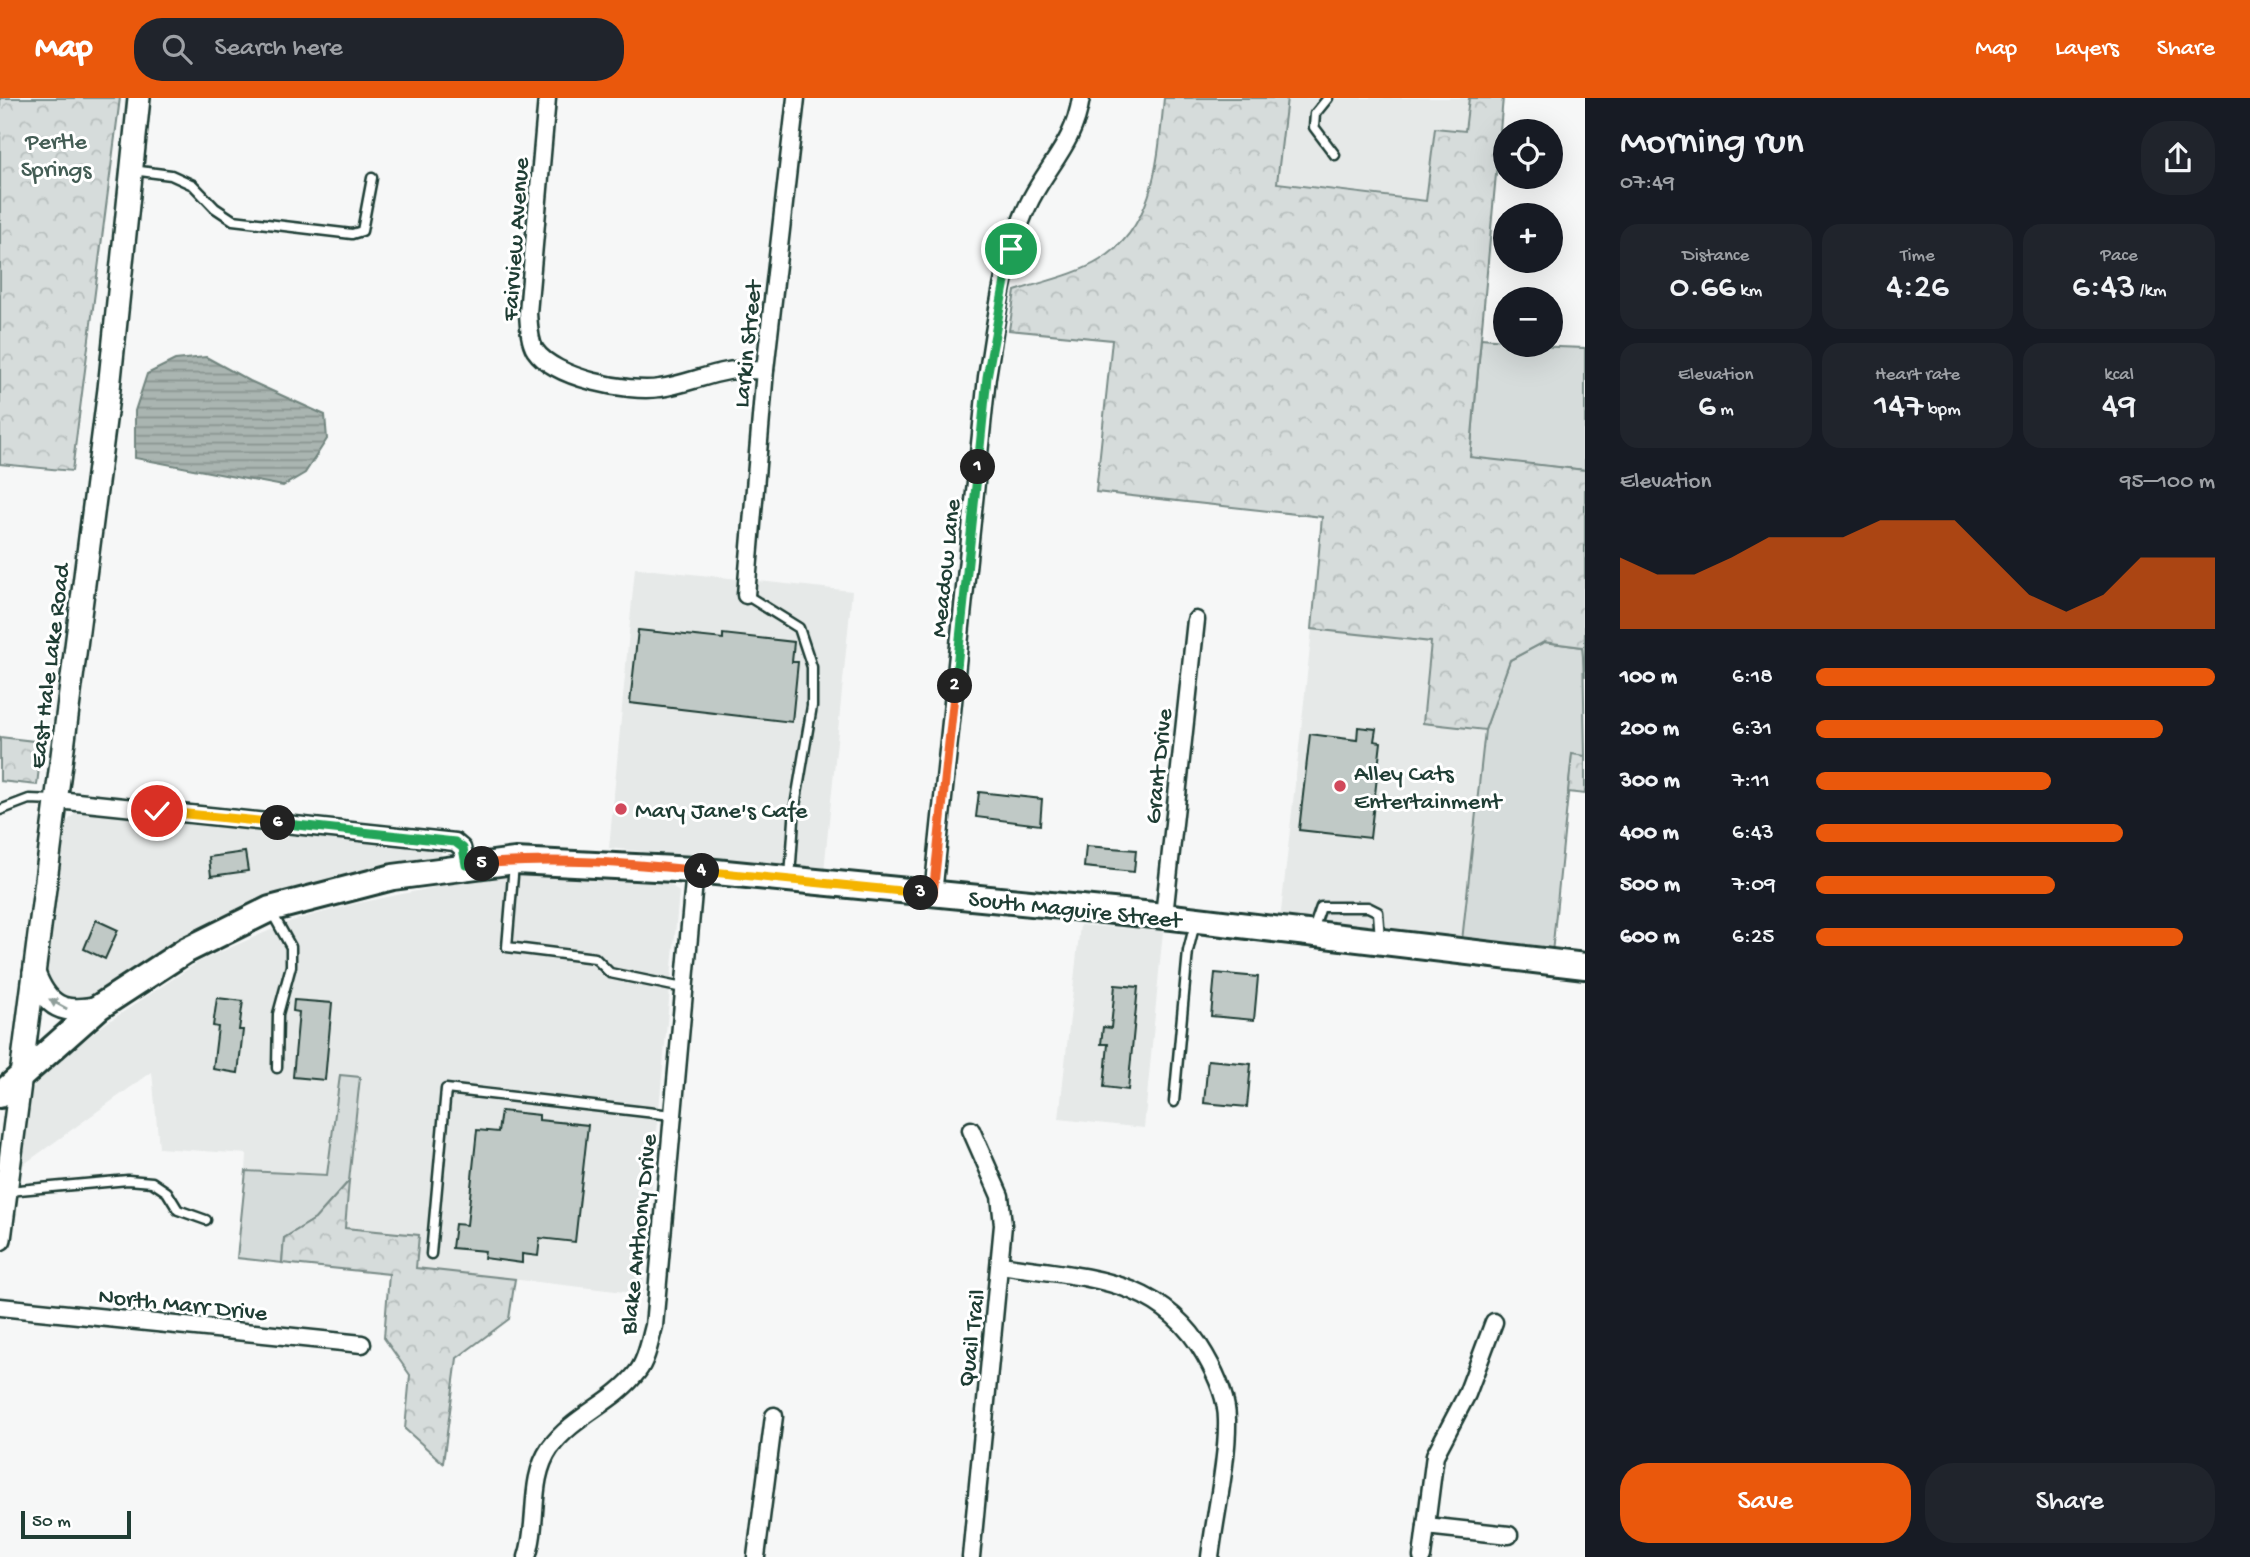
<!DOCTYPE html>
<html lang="en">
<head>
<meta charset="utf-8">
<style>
	:root { --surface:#171b24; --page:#20242c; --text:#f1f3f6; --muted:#9ea1a6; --accent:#ea580c }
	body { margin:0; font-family:"Gochi Hand",sans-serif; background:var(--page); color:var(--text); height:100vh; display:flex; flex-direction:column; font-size:26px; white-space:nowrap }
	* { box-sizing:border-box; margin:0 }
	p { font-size:23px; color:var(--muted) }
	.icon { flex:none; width:38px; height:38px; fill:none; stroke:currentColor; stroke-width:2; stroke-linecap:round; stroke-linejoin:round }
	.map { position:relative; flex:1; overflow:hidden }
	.side { display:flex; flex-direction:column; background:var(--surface); width:665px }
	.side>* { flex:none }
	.tools { position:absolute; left:1493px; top:21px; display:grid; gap:14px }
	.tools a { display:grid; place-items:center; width:70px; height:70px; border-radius:50%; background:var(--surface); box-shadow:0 7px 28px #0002; font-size:35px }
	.scale { position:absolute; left:21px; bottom:18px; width:110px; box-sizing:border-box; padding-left:7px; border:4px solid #1f3d34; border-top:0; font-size:19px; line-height:24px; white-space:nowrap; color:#1f3d34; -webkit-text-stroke:5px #fff; paint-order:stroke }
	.pin { position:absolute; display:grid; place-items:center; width:60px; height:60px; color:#fff; margin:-30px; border:4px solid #fff; border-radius:50%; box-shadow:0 2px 7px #0007 }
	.km { position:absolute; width:35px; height:35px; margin:-18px; border-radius:50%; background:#222; color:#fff; font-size:19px; line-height:35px; text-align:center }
	.round { display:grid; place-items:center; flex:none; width:74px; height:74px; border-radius:28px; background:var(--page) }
	.headline { display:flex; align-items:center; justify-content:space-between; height:119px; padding:0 35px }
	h1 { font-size:38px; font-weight:600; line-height:52px }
	.stats { display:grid; grid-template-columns:repeat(3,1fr); gap:10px; height:119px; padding:7px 35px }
	.stats div { display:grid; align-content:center; border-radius:18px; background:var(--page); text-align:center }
	.stats b { font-size:35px; font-weight:600 }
	.stats small { font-size:19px; font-weight:400 }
	.stats p { font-size:19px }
	.chart { height:196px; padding:14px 35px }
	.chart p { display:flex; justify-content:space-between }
	.chart svg { width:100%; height:126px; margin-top:7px; fill:var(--accent); opacity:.7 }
	.primary-button { display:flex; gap:14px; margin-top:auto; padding:14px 35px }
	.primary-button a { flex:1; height:80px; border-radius:28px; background:var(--accent); color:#fff; font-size:28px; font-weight:600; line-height:80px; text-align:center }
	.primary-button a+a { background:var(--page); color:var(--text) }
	ul { padding:0 35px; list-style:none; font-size:23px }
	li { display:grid; grid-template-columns:112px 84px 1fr; align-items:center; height:52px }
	li i { height:18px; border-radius:9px; background:var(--accent) }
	header { display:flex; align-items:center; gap:42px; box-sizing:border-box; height:98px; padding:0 35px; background:var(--accent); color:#fff }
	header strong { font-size:33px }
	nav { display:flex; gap:38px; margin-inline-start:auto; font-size:24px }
	.search { width:490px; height:63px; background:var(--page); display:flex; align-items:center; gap:18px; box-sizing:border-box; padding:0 24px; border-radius:28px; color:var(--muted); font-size:26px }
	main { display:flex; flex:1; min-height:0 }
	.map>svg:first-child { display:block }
	.built { fill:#e6e9e8 }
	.green { fill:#d6dcdb; stroke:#7a8c88; stroke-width:2 }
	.forest { fill:url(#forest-crowns); stroke:#7a8c88; stroke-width:2 }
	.water { fill:url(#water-rules); stroke:#72857f; stroke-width:2 }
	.building { fill:#c0c9c6; stroke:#1f3d34; stroke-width:2 }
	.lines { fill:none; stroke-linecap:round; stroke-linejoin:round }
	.lane-casing { stroke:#1f3d34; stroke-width:13 }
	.street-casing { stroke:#1f3d34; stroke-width:21 }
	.secondary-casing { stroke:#1f3d34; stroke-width:26 }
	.primary-casing { stroke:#1f3d34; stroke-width:30 }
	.lane { stroke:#fff; stroke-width:8 }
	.street { stroke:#fff; stroke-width:16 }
	.secondary { stroke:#fff; stroke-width:21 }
	.primary { stroke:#fff; stroke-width:24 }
	.oneway { fill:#8f9e9a }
	.split-1-casing { stroke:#fff; stroke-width:14 }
	.split-2-casing { stroke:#fff; stroke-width:14 }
	.split-3-casing { stroke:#fff; stroke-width:14 }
	.split-4-casing { stroke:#fff; stroke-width:14 }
	.split-5-casing { stroke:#fff; stroke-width:14 }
	.split-6-casing { stroke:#fff; stroke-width:14 }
	.split-7-casing { stroke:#fff; stroke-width:14 }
	.split-1 { stroke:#22a559; stroke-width:9 }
	.split-2 { stroke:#22a559; stroke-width:9 }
	.split-3 { stroke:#f0652b; stroke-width:9 }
	.split-4 { stroke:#f5b400; stroke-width:9 }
	.split-5 { stroke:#f0652b; stroke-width:9 }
	.split-6 { stroke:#22a559; stroke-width:9 }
	.split-7 { stroke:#f5b400; stroke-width:9 }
	.poi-dot { fill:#d1495b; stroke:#fff; stroke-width:2.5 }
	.labels { text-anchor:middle; stroke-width:6; stroke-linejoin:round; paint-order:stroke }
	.park-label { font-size:24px; fill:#445d55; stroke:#fff }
	.street-label { font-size:24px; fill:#1f3d34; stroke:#fff }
	.poi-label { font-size:24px; fill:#1f3d34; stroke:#fff; text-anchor:start }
</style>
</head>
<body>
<header>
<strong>Map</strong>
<div class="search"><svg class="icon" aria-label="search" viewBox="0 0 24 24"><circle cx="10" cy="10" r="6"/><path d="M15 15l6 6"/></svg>Search here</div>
<nav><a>Map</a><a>Layers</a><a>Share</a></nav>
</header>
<main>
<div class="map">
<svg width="1585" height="1459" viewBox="0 0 1585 1459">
	<defs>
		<pattern id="forest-crowns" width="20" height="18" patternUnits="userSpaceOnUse" patternTransform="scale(1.75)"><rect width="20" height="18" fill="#d6dcdb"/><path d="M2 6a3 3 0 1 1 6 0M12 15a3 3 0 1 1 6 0" fill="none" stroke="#b7bebd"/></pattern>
		<pattern id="water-rules" width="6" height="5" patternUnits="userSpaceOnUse" patternTransform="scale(1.75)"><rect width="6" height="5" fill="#aab5b1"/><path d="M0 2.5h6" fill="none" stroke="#8a9491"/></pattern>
	</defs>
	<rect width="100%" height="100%" fill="#f6f7f7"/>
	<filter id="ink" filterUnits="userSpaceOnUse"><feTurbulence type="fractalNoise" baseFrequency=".0143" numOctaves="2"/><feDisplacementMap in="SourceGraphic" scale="14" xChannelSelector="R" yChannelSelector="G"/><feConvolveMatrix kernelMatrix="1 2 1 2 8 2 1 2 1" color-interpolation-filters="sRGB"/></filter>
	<g filter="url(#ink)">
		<g class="built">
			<path d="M1287 0H1469L1465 33 1435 30 1426 103 1277 85Z"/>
			<path d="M635 470 852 493 824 773 609 750Z"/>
			<path d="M1312 531 1431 544 1423 625 1485 632 1462 843 1280 823Z"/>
			<path d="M91 712 441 750V759L358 773 252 809 91 901 75 905 52 896 45 876 64 727 77 713Z"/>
			<path d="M536 776 666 782 679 794 642 1196 416 1170 419 1137 345 1130 360 980 340 978 328 1077 246 1073 247 1056 159 1050 152 974 20 1069 28 999 40 978 105 926 200 863 291 823 354 806 474 781Z"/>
			<path d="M1080 827 1163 833 1144 1030 1059 1021Z"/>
		</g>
		<g class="green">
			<path d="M1481 240 1505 242V247L1585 250V372L1470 360Z"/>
			<path d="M1544 544 1583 549 1585 658 1572 657 1552 855 1462 843 1485 632 1510 562Z"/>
			<path d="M340 977 360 979 349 1083 315 1121 284 1140 282 1165 237 1160 246 1073 327 1077Z"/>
		</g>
		<g class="forest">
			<path d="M0 0H120L72 373 0 366Z"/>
			<path d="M1164 0H1287L1277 85 1426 103 1435 30 1465 33 1469 0H1503L1470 359 1585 372V579L1582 549 1544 544 1510 562 1485 632 1423 625 1431 544 1312 531 1322 419 1096 394 1112 242 1009 232 1015 193C1041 184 1076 177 1100 162 1156 128 1158 59 1164 0Z"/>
			<path d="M0 639 42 644 37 687 0 683Z"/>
			<path d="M1572 656 1585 658V696L1568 694Z"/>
			<path d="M349 1083 345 1130 419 1137 416 1170 515 1181 509 1221 457 1260 443 1365 405 1331 410 1277 384 1240 389 1176 282 1165 284 1140 315 1121Z"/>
		</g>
		<path class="water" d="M206 259 250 283 325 317 327 341 305 375 283 388 135 360V313L147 276 175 262Z"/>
		<g class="building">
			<path d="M638 532 723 541V536L794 544 792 564H798L792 624 630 605Z"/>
			<path d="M1358 629 1376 631 1374 643 1381 644 1370 740 1299 732 1310 636 1357 642Z"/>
			<path d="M979 694 1042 701 1040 727 976 719Z"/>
			<path d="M1086 748 1136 752 1134 774 1084 769Z"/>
			<path d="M245 754 248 773 211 778 209 759Z"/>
			<path d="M96 822 118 832 105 861 84 851Z"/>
			<path d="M1215 875 1258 879 1254 922 1211 918Z"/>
			<path d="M1115 887 1138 889 1128 992 1104 989 1108 946H1101L1103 929 1111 930Z"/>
			<path d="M217 900 243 903 239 932H243L238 975 213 971 218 929 213 928Z"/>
			<path d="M294 902 332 905 325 982 293 979 299 914 293 913Z"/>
			<path d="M1208 962 1251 966 1247 1009 1204 1005Z"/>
			<path d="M501 1013 539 1017V1022L588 1027 575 1144 540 1140 538 1158 522 1156V1165L484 1160 485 1153 452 1150 455 1126 467 1127 477 1032 498 1034Z"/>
		</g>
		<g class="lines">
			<defs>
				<g id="lane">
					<path d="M1328 0 1315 16 1314 29 1335 57"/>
					<path d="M132 72 171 77 193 87 215 110 233 122 352 136 362 133 372 80"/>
					<path d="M746 497 799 530 812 569V608L795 708 790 779"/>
					<path d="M0 712 29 701 55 702"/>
					<path d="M514 766 507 849 595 860 610 875 683 890"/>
					<path d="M271 813 291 849V868L278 916 277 970"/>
					<path d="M1313 832 1321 809H1368L1378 814 1380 841"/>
					<path d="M1174 1004 1188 853 1195 825"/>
					<path d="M8 1093 128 1082 152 1084 167 1094 178 1112 206 1122"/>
					<path d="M431 1156 446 991 672 1017"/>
				</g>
				<g id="street">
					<path d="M547 0 528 215C529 227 529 242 535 252 554 280 628 295 660 290 683 287 705 277 728 273 740 271 753 273 765 272"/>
					<path d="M746 497 765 272 796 0"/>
					<path d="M58 702 455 744 462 750 466 767"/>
					<path d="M933 796 987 279C997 219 1003 155 1031 101 1051 63 1074 45 1081 0"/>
					<path d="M1164 818 1196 522"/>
					<path d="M1001 1167C1081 1180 1160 1177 1205 1257 1216 1276 1227 1300 1227 1322 1228 1361 1215 1418 1210 1459"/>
					<path d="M0 1209 362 1246"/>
					<path d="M1426 1428 1509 1437"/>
					<path d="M527 1459C539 1424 528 1382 550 1350 574 1317 614 1305 638 1273 647 1261 650 1242 654 1228L695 772"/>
					<path d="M756 1459 774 1318"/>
					<path d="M971 1459 1003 1127 1000 1098 971 1032"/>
					<path d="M1422 1459 1435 1357 1467 1296 1494 1224"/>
				</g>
				<g id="secondary">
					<path d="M34 875C47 909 63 917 99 909"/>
					<path d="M0 1141 109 291 139 0"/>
				</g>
				<path id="primary" d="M0 997 99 909 185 853 270 811 393 779 515 763 695 772 1164 818 1585 868"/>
			</defs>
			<use href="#lane" class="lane-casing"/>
			<use href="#street" class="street-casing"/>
			<use href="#secondary" class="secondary-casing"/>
			<use href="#primary" class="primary-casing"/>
			<use href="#lane" class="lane"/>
			<use href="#street" class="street"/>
			<use href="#secondary" class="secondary"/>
			<use href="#primary" class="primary"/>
		</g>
		<defs><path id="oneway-solid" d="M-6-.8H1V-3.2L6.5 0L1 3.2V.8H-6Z" transform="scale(1.75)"/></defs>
		<use class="oneway" href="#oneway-solid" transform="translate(58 906) rotate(-151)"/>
	</g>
	<g class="lines" filter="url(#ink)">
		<defs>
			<path id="split-1" d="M978 369 987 279 1011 151"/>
			<path id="split-2" d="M955 588 978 369"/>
			<path id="split-3" d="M921 795 933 796 955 588"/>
			<path id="split-4" d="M702 773 921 795"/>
			<path id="split-5" d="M482 766C554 759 629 765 702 773"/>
			<path id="split-6" d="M278 725 455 744 463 750 466 767 482 766"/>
			<path id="split-7" d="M157 713 278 725"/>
		</defs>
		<use href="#split-1" class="split-1-casing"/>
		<use href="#split-2" class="split-2-casing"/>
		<use href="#split-3" class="split-3-casing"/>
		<use href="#split-4" class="split-4-casing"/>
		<use href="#split-5" class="split-5-casing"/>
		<use href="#split-6" class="split-6-casing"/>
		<use href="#split-7" class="split-7-casing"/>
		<use href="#split-1" class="split-1"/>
		<use href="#split-2" class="split-2"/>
		<use href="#split-3" class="split-3"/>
		<use href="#split-4" class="split-4"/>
		<use href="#split-5" class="split-5"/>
		<use href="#split-6" class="split-6"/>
		<use href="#split-7" class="split-7"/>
	</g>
	<g class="poi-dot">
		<circle cx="1340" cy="688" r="7"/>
		<circle cx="621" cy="711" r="7"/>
	</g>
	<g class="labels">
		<g class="park-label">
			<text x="56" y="50">Pertle<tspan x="56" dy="28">Springs</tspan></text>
		</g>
		<g class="street-label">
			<text transform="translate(514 141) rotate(-86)" y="8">Fairview Avenue</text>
			<text transform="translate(746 246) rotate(-84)" y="8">Larkin Street</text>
			<text transform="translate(944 470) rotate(-84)" y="8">Meadow Lane</text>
			<text transform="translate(48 568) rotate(-83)" y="8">East Hale Lake Road</text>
			<text transform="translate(1157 668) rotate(-84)" y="8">Grant Drive</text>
			<text transform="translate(1075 810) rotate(6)" y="8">South Maguire Street</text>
			<text transform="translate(637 1136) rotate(-84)" y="8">Blake Anthony Drive</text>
			<text transform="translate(183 1205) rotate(6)" y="8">North Marr Drive</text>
			<text transform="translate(970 1240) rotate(-83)" y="8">Quail Trail</text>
		</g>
		<g class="poi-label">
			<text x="1354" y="682">Alley Cats<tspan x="1354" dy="28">Entertainment</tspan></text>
			<text x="635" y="719">Mary Jane's Cafe</text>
		</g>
	</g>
</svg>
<div class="tools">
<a><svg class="icon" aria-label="locate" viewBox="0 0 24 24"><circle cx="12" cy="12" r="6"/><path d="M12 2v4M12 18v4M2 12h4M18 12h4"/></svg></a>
<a>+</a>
<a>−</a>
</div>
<div class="scale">50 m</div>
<div class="pin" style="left:1011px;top:151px;background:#1e9e55"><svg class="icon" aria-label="arrive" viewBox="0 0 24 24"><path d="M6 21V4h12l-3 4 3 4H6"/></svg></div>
<div class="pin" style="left:157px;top:713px;background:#d93025"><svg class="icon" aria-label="check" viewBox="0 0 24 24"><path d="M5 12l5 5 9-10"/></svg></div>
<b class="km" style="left:978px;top:369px">1</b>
<b class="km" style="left:955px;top:588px">2</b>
<b class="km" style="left:921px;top:795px">3</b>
<b class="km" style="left:702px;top:773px">4</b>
<b class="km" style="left:482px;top:766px">5</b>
<b class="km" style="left:278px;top:725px">6</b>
</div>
<section class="side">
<div class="headline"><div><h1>Morning run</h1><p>07:49</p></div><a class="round"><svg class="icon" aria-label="share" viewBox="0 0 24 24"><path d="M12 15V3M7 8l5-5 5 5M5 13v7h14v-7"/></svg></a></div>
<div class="stats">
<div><p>Distance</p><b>0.66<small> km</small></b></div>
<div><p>Time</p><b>4:26</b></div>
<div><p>Pace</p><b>6:43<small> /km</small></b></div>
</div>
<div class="stats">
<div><p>Elevation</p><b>6<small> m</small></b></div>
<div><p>Heart rate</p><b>147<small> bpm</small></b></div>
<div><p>kcal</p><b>49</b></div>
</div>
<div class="chart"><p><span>Elevation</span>95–100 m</p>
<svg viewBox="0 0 160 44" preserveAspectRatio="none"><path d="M0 44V19L10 25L20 25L30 19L40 12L50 12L60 12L70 6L80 6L90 6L100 19L110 32L120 38L130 32L140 19L150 19L160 19V44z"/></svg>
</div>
<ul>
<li><b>100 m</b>6:18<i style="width:100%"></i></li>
<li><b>200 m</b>6:31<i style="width:87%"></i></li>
<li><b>300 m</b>7:11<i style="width:59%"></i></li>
<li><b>400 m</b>6:43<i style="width:77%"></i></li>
<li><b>500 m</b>7:09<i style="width:60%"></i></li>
<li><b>600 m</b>6:25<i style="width:92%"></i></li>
</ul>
<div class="primary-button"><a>Save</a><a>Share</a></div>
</section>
</main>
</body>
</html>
